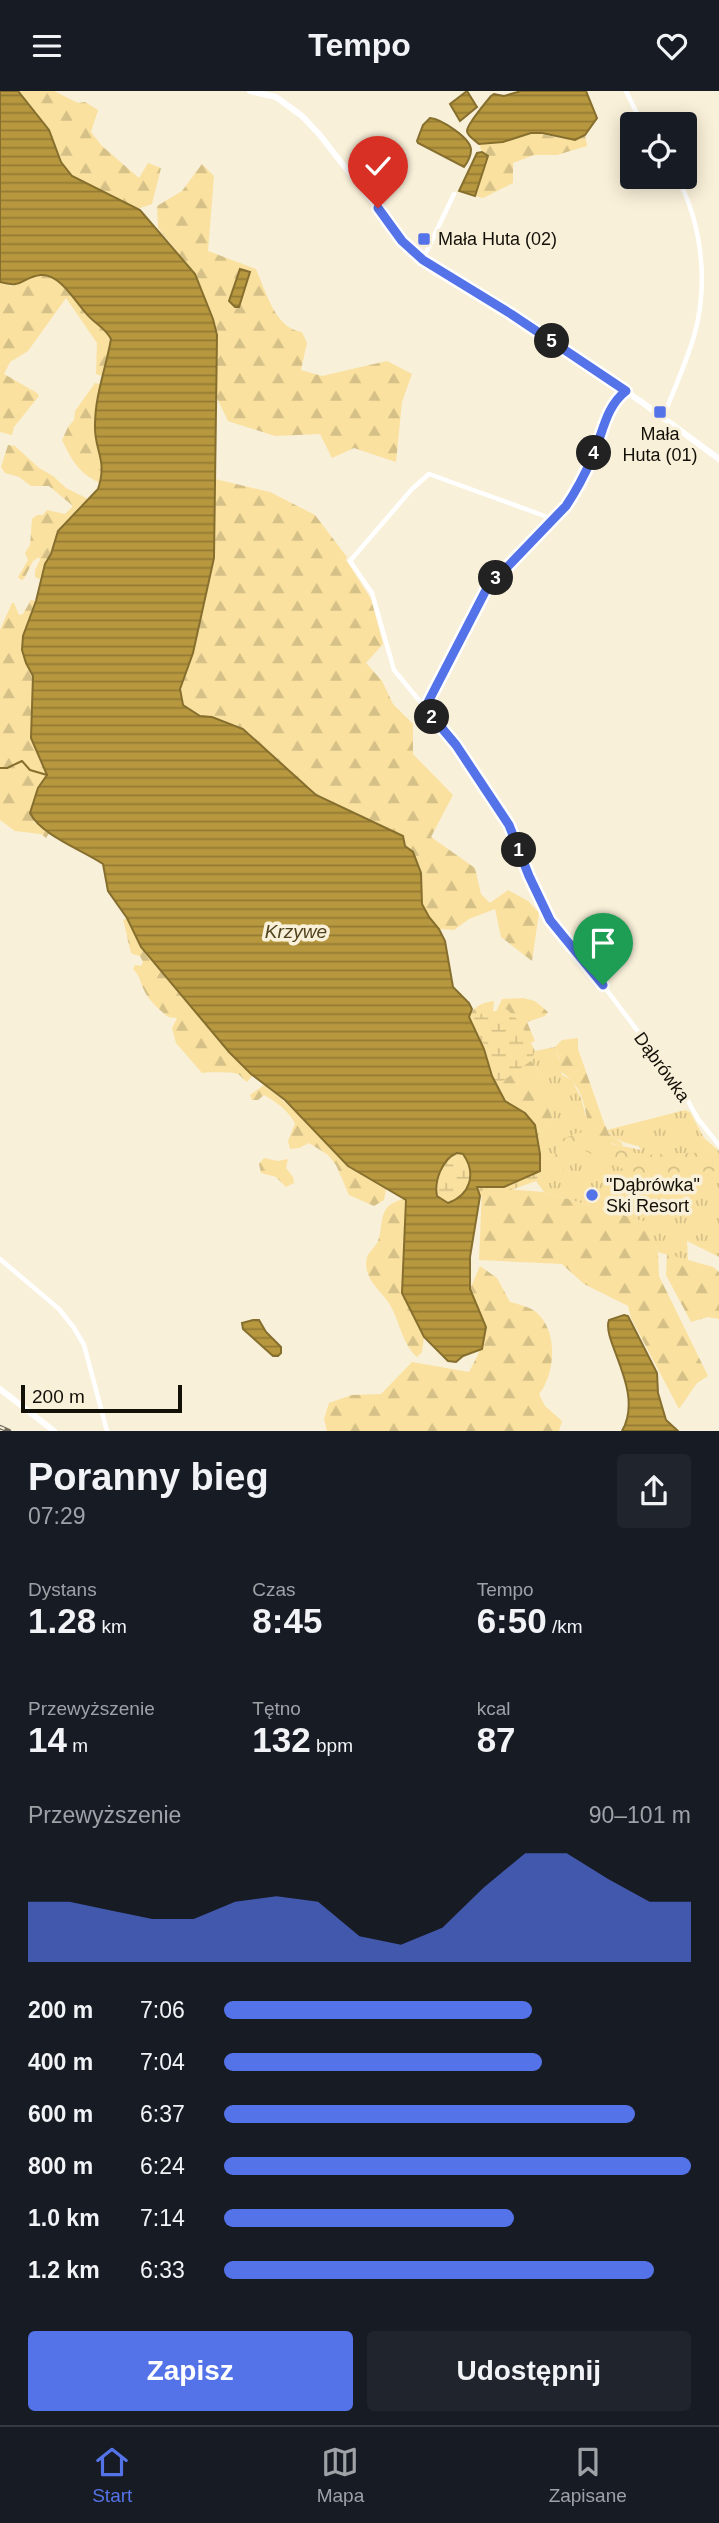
<!DOCTYPE html>
<html lang="pl">
<head>
<meta charset="utf-8">
<style>
	:root { --surface:#171b24; --page:#20242c; --text:#f1f3f6; --muted:#9ea1a6; --line:#363941; --accent:#5573e8 }
	body { margin:0; font-family:Arial,sans-serif; background:var(--page); color:var(--text); height:100vh; display:flex; flex-direction:column; font-size:26px; white-space:nowrap }
	* { box-sizing:border-box; margin:0 }
	p { font-size:23px; color:var(--muted) }
	.icon { flex:none; width:38px; height:38px; fill:none; stroke:currentColor; stroke-width:2; stroke-linecap:round; stroke-linejoin:round }
	.map { position:relative; height:1340px; overflow:hidden }
	.sheet { display:flex; flex-direction:column; background:var(--surface); flex:1 }
	.sheet>* { flex:none }
	.fabs { position:absolute; left:620px; top:21px; display:grid; gap:14px }
	.fabs a { display:grid; place-items:center; width:77px; height:77px; border-radius:7px; background:var(--surface); box-shadow:0 4px 18px #0003; font-size:35px }
	.scale { position:absolute; left:21px; bottom:18px; width:161px; box-sizing:border-box; padding-left:7px; border:4px solid #131008; border-top:0; font-size:19px; line-height:24px; white-space:nowrap; color:#131008; -webkit-text-stroke:5px #f9f0d9; paint-order:stroke }
	.pin { position:absolute; display:grid; place-items:center; width:60px; height:60px; color:#fff; margin:-72px -30px; border-radius:50% 50% 50% 0; rotate:-45deg; box-shadow:0 0 7px #0007 }
	.pin .icon { rotate:45deg }
	.km { position:absolute; width:35px; height:35px; margin:-18px; border-radius:50%; background:#222; color:#fff; font-size:19px; line-height:35px; text-align:center }
	.round { display:grid; place-items:center; flex:none; width:74px; height:74px; border-radius:7px; background:var(--page) }
	.headline { display:flex; align-items:center; justify-content:space-between; height:119px; padding:0 28px }
	h1 { font-size:38px; font-weight:800; line-height:52px }
	.figures { display:grid; grid-template-columns:repeat(3,1fr); gap:10px; height:119px; padding:7px 28px }
	.figures div { display:grid; align-content:center }
	.figures b { font-size:35px; font-weight:800 }
	.figures small { font-size:19px; font-weight:400 }
	.figures p { font-size:19px }
	.chart { height:196px; padding:14px 28px }
	.chart p { display:flex; justify-content:space-between }
	.chart svg { width:100%; height:126px; margin-top:7px; fill:var(--accent); opacity:.7 }
	.primary-button { display:flex; gap:14px; margin-top:auto; padding:14px 28px }
	.primary-button a { flex:1; height:80px; border-radius:7px; background:var(--accent); color:#fff; font-size:28px; font-weight:800; line-height:80px; text-align:center }
	.primary-button a+a { background:var(--page); color:var(--text) }
	ul { padding:0 28px; list-style:none; font-size:23px }
	li { display:grid; grid-template-columns:112px 84px 1fr; align-items:center; height:52px }
	li i { height:18px; border-radius:9px; background:var(--accent) }
	header { display:flex; justify-content:space-between; align-items:center; height:91px; padding:0 28px; background:var(--surface); font-size:32px; font-weight:800 }
	.tabs { display:flex; justify-content:space-around; align-items:center; height:98px; border-top:2px solid var(--line); background:var(--surface); font-size:19px; color:var(--muted) }
	.tabs a { display:grid; justify-items:center; gap:4px }
	.tabs .on { color:var(--accent) }
	.map>svg:first-child { display:block }
	.grass { fill:url(#grass-tufts) }
	.forest { fill:url(#forest-firs) }
	.wetland { fill:url(#wetland-marsh) }
	.park { fill:url(#park-crowns) }
	.water { fill:url(#water-rules); stroke:#866f2e; stroke-width:2; fill-rule:evenodd }
	.lines { fill:none; stroke-linecap:round; stroke-linejoin:round }
	.stream { stroke:#866f2e; stroke-width:2 }
	.street { stroke:#fff; stroke-width:4.5 }
	.secondary { stroke:#fff; stroke-width:6 }
	.rail-casing { stroke:#716b5d; stroke-width:4.5 }
	.rail { stroke:#f9f0d9; stroke-width:2; stroke-dasharray:5; stroke-linecap:butt }
	.route-casing { stroke:#fff; stroke-width:14 }
	.route { stroke:#5573e8; stroke-width:9 }
	.poi-dot { fill:#5573e8; stroke:#f9f0d9; stroke-width:2.5 }
	.labels { text-anchor:middle; stroke-width:7; stroke-linejoin:round; paint-order:stroke }
	.poi-label { font-size:18px; fill:#131008; stroke:#f9f0d9; text-anchor:start }
	.street-label { font-size:18px; fill:#131008; stroke:#f9f0d9 }
	.water-label { font-size:19px; font-style:italic; fill:#50431d; stroke:#f9f0d9 }
</style>
</head>
<body>
<header><svg class="icon" aria-label="menu" viewBox="0 0 24 24"><path d="M4 6h16M4 12h16M4 18h16"/></svg>Tempo<svg class="icon" aria-label="heart" viewBox="0 0 24 24"><path d="M12 20l-8-8c-3-5 5-10 8-4 3-6 11-1 8 4z"/></svg></header>
<div class="map">
<svg width="719" height="1340" viewBox="0 0 719 1340">
	<defs>
		<pattern id="grass-tufts" width="24" height="20" patternUnits="userSpaceOnUse" patternTransform="scale(1.75)"><rect width="24" height="20" fill="#fae19f"/><path d="M3 7l-1-3M5 7V3M7 7l1-3M15 17l-1-3M17 17v-4M19 17l1-3" fill="none" stroke="#d5c087"/></pattern>
		<pattern id="forest-firs" width="22" height="20" patternUnits="userSpaceOnUse" patternTransform="scale(1.75)"><rect width="22" height="20" fill="#fae19f"/><path d="M5 1l3.5 6h-7zM16 11l3.5 6h-7z" fill="#d5c087"/></pattern>
		<pattern id="wetland-marsh" width="20" height="14" patternUnits="userSpaceOnUse" patternTransform="scale(1.75)"><rect width="20" height="14" fill="#fae19f"/><path d="M1 5h8M5 5V1M11 12h8M15 12V8" fill="none" stroke="#d5c087"/></pattern>
		<pattern id="park-crowns" width="20" height="18" patternUnits="userSpaceOnUse" patternTransform="scale(1.75)"><rect width="20" height="18" fill="#fae19f"/><path d="M2 6a3 3 0 1 1 6 0M12 15a3 3 0 1 1 6 0" fill="none" stroke="#d5c087"/></pattern>
		<pattern id="water-rules" width="6" height="5" patternUnits="userSpaceOnUse" patternTransform="scale(1.75)"><rect width="6" height="5" fill="#b8983f"/><path d="M0 2.5h6" fill="none" stroke="#947b33"/></pattern>
	</defs>
	<rect width="100%" height="100%" fill="#f9f0d9"/>
	<path class="grass" d="M555 956 560 970 562 984 572 989 581 1007 586 1025 612 1053 641 1059 639 1055C628 1053 613 1049 607 1039L685 1019 690 1021 704 1047 719 1060V1166L687 1150 688 1170 658 1161 645 1131 544 1101 536 1090 541 1077 536 1047 537 1043 557 1029 552 1028 542 1003 537 977 531 970 535 960Z"/>
	<g class="forest">
		<path d="M18 0H54L78 12 85 11 98 19 91 41 102 55 139 87 148 72 161 77 152 113 137 118 72 85 61 72 49 39Z"/>
		<path d="M531 42C548 42 569 54 585 44L587 55 557 64H534L513 72V92L483 107 475 105 488 65 482 61 479 53 503 51Z"/>
		<path d="M202 73 214 85 208 160 256 178C266 200 275 238 302 241L307 252 301 279 322 285 387 270 412 283 402 311 396 371 354 357 332 367 320 343 275 345 228 330 216 305 217 244 213 227 195 183 158 137 157 115 182 100Z"/>
		<path d="M39 184C66 186 72 210 88 224 95 231 109 237 111 247 113 259 104 274 102 285L96 283 97 252 66 207 28 260 10 271 4 283 37 302 39 305 14 336 12 344 0 341V191L12 195Z"/>
		<path d="M95 292 100 293 94 336 103 382 100 392C78 382 72 369 62 349L68 336 74 329 75 320Z"/>
		<path d="M8 354 15 355 39 377 53 385 66 397 88 408 58 440 42 489 35 486V479L40 469 39 466 33 470 24 488 21 489 18 486 28 469 25 462 30 454 32 428 37 424H43L47 419 65 423 73 415 49 395H31L19 386 5 382 1 376Z"/>
		<path d="M215 388 270 401 315 424 347 466 346 469 371 508 383 553 366 572 382 590 393 613 413 633V663L453 704 431 746 475 777 481 803 490 812 508 799 528 810 539 822 532 870 501 846 495 818 469 828 454 839 439 838 429 826 422 813 421 782 403 749 377 732 316 704 243 638 212 626 200 625 183 614 180 598 193 562 214 467Z"/>
		<path d="M31 509 36 510 23 545 26 572 33 585 41 670 47 684 38 697 34 731 50 741 46 747 41 743 15 740 0 729V539L12 512H14L19 524 23 523Z"/>
		<path d="M127 827 141 856 229 961 253 984 247 991C244 989 241 985 238 983 234 981 207 981 202 982L176 952 172 937 177 927 168 926C160 919 148 909 144 899 139 889 142 888 133 878L135 874 141 875 143 871 140 865 132 863C129 859 126 837 123 829Z"/>
		<path d="M523 907 535 910 548 921 545 925 527 931 535 950 530 952 524 942 496 921 502 908Z"/>
		<path d="M494 910 493 920 485 927 520 971 531 970 537 977 543 1003 552 1028 558 1029 537 1043C533 1020 515 1022 504 1008 489 986 479 951 469 925 475 915 481 912 494 910Z"/>
		<path d="M578 947V958L604 1032 609 1043 622 1052 623 1055C573 1045 596 1017 572 990 566 983 562 984 557 975L560 969 555 956 562 949Z"/>
		<path d="M264 994C307 1026 338 1072 386 1098L384 1109 374 1115 349 1104 336 1074 328 1064 309 1052 299 1057 290 1058 288 1050 295 1032C286 1018 278 1012 264 1004L258 1009H252L250 1004Z"/>
		<path d="M264 1067 278 1070 288 1068 286 1077 293 1086 294 1092 286 1096 276 1086 261 1082 259 1073Z"/>
		<path d="M490 1097 544 1101 646 1131 658 1161 659 1185 708 1285 697 1292 679 1318 631 1227 628 1215 584 1193 562 1173 479 1169 482 1098Z"/>
		<path d="M404 1107 406 1109 407 1214 424 1246 422 1261 417 1266C402 1253 400 1231 390 1214 381 1199 367 1192 366 1173 366 1161 374 1159 378 1150 382 1140 380 1127 386 1118 390 1112 398 1110 404 1107Z"/>
		<path d="M667 1163 713 1176 719 1181V1228L708 1226 691 1231 666 1184Z"/>
		<path d="M480 1175 497 1187 510 1211C518 1213 530 1216 536 1221 558 1239 556 1282 539 1303L545 1315 562 1330 559 1340H327L324 1328 329 1312 352 1304 381 1303 412 1271 469 1281C491 1241 487 1239 470 1198Z"/>
	</g>
	<g class="wetland">
		<path d="M506 918C520 928 527 944 535 960L531 970 498 993 492 985 484 958 469 925Z"/>
		<path d="M457 1062 463 1063 468 1070 471 1082 533 1077 540 1080 536 1090 511 1099 483 1098 482 1105 469 1097 462 1106 448 1112C424 1104 441 1069 457 1062Z"/>
	</g>
	<path class="park" d="M579 1041 612 1057 645 1064 714 1061 719 1066V1080L644 1082 625 1079 577 1056C566 1062 564 1078 561 1089L548 1087 560 1049Z"/>
	<g class="water">
		<path d="M0 0H18L49 39 61 71 72 85 140 119 195 183 213 228 217 244 214 467 193 562 180 598 183 614 200 625 212 626 243 638 316 704 403 745 405 755 413 761 421 782 422 813 429 826 439 838 445 850 453 896 469 912 472 918 469 926 484 958 492 985 505 1010 525 1022 535 1034 540 1063V1080L504 1096H477L480 1105 470 1166V1198L486 1236 482 1258 463 1265 456 1271 448 1270 424 1246 402 1202 406 1109 348 1075 285 1009 251 983 229 961 141 856 127 827 108 800 103 773C82 759 41 744 30 722L38 697 47 684 31 647 33 585 26 572 22 559 23 545 36 510 45 473 51 463 58 440 98 398C108 368 94 360 95 334 95 304 106 277 111 248 105 236 93 232 85 221 74 209 60 183 41 184 21 186 24 198 0 191ZM457 1062 463 1063C477 1083 470 1104 448 1112L437 1105C434 1090 442 1068 457 1062Z"/>
		<path d="M467 0 477 16 460 30 450 13Z"/>
		<path d="M521 0H586L597 27 585 44 575 49 542 42H531L503 51 479 53C476 50 467 45 467 40 467 34 486 11 491 5L494 3 504 5Z"/>
		<path d="M430 27C441 28 471 47 471 59 471 65 467 72 464 76L418 52 417 50 423 34Z"/>
		<path d="M482 61 488 65 475 105 459 100 477 62Z"/>
		<path d="M240 178 250 181 239 216H235L229 210Z"/>
		<path d="M624 1224 628 1225 657 1282 658 1302 666 1329 678 1340H622C645 1300 601 1249 609 1229Z"/>
		<path d="M253 1229H259L266 1241 281 1256V1262L278 1265H273L243 1238 242 1232Z"/>
	</g>
	<g class="lines">
		<path class="stream" d="M0 677H7L22 670 30 679 47 684"/>
		<g class="street">
			<path d="M626 0 642 33"/>
			<path d="M423 168 454 103"/>
			<path d="M663 326C674 299 686 272 694 245 709 193 702 133 677 86"/>
			<path d="M553 428 429 383 412 398 350 470 372 502 394 579 456 654 509 734 529 785 550 829 603 894 682 999 698 1028 719 1054"/>
			<path d="M425 617 487 497 566 415C576 399 586 382 593 365 603 342 605 315 625 300"/>
			<path d="M0 1168 59 1218 74 1237 84 1254 107 1340"/>
		</g>
		<g class="secondary">
			<path d="M250 0 276 6 302 25 319 43 403 150 415 163 559 255 643 312 719 368"/>
			<path d="M0 1298 54 1340"/>
		</g>
		<defs>
			<path id="rail" d="M0 1336 9 1340"/>
		</defs>
		<use href="#rail" class="rail-casing"/>
		<use href="#rail" class="rail"/>
	</g>
	<g class="lines">
		<defs>
			<path id="route" d="M378 117 402 150 423 169 511 223 626 300C605 316 603 343 592 367 585 383 576 400 566 415L487 497 425 617 456 654 509 734 529 785 550 829 603 894"/>
		</defs>
		<use href="#route" class="route-casing"/>
		<use href="#route" class="route"/>
	</g>
	<g class="poi-dot">
		<rect x="417" y="141" width="14" height="14" rx="3.5"/>
		<rect x="653" y="314" width="14" height="14" rx="3.5"/>
		<circle cx="592" cy="1104" r="7"/>
	</g>
	<g class="labels">
		<g class="poi-label">
			<text x="438" y="154">Mała Huta (02)</text>
			<text x="660" y="349" text-anchor="middle">Mała<tspan x="660" dy="21">Huta (01)</tspan></text>
			<text x="606" y="1100">"Dąbrówka"<tspan x="606" dy="21">Ski Resort</tspan></text>
		</g>
		<g class="street-label">
			<text transform="translate(662 976) rotate(54)" y="6">Dąbrówka</text>
		</g>
		<g class="water-label">
			<text x="296" y="847">Krzywe</text>
		</g>
	</g>
</svg>
<div class="fabs">
<a><svg class="icon" aria-label="locate" viewBox="0 0 24 24"><circle cx="12" cy="12" r="6"/><path d="M12 2v4M12 18v4M2 12h4M18 12h4"/></svg></a>
</div>
<div class="scale">200 m</div>
<div class="pin" style="left:603px;top:894px;background:#1e9e55"><svg class="icon" aria-label="arrive" viewBox="0 0 24 24"><path d="M6 21V4h12l-3 4 3 4H6"/></svg></div>
<div class="pin" style="left:378px;top:117px;background:#d93025"><svg class="icon" aria-label="check" viewBox="0 0 24 24"><path d="M5 12l5 5 9-10"/></svg></div>
<b class="km" style="left:519px;top:759px">1</b>
<b class="km" style="left:432px;top:626px">2</b>
<b class="km" style="left:496px;top:487px">3</b>
<b class="km" style="left:594px;top:362px">4</b>
<b class="km" style="left:552px;top:250px">5</b>
</div>
<section class="sheet">
<div class="headline"><div><h1>Poranny bieg</h1><p>07:29</p></div><a class="round"><svg class="icon" aria-label="share" viewBox="0 0 24 24"><path d="M12 15V3M7 8l5-5 5 5M5 13v7h14v-7"/></svg></a></div>
<div class="figures">
<div><p>Dystans</p><b>1.28<small> km</small></b></div>
<div><p>Czas</p><b>8:45</b></div>
<div><p>Tempo</p><b>6:50<small> /km</small></b></div>
</div>
<div class="figures">
<div><p>Przewyższenie</p><b>14<small> m</small></b></div>
<div><p>Tętno</p><b>132<small> bpm</small></b></div>
<div><p>kcal</p><b>87</b></div>
</div>
<div class="chart"><p><span>Przewyższenie</span>90–101 m</p>
<svg viewBox="0 0 160 44" preserveAspectRatio="none"><path d="M0 44V23L10 23L20 26L30 29L40 29L50 23L60 21L70 23L80 35L90 38L100 32L110 18L120 6L130 6L140 15L150 23L160 23V44z"/></svg>
</div>
<ul>
<li><b>200 m</b>7:06<i style="width:66%"></i></li>
<li><b>400 m</b>7:04<i style="width:68%"></i></li>
<li><b>600 m</b>6:37<i style="width:88%"></i></li>
<li><b>800 m</b>6:24<i style="width:100%"></i></li>
<li><b>1.0 km</b>7:14<i style="width:62%"></i></li>
<li><b>1.2 km</b>6:33<i style="width:92%"></i></li>
</ul>
<div class="primary-button"><a>Zapisz</a><a>Udostępnij</a></div>
</section>
<nav class="tabs">
<a class="on"><svg class="icon" aria-label="home" viewBox="0 0 24 24"><path d="M3 11l9-7 9 7M6 9v11h12V9"/></svg>Start</a>
<a><svg class="icon" aria-label="map" viewBox="0 0 24 24"><path d="M3 6l6-2 6 2 6-2v14l-6 2-6-2-6 2zM9 4v14M15 6v14"/></svg>Mapa</a>
<a><svg class="icon" aria-label="saved" viewBox="0 0 24 24"><path d="M7 4h10v16l-5-4-5 4z"/></svg>Zapisane</a>
</nav>
</body>
</html>
